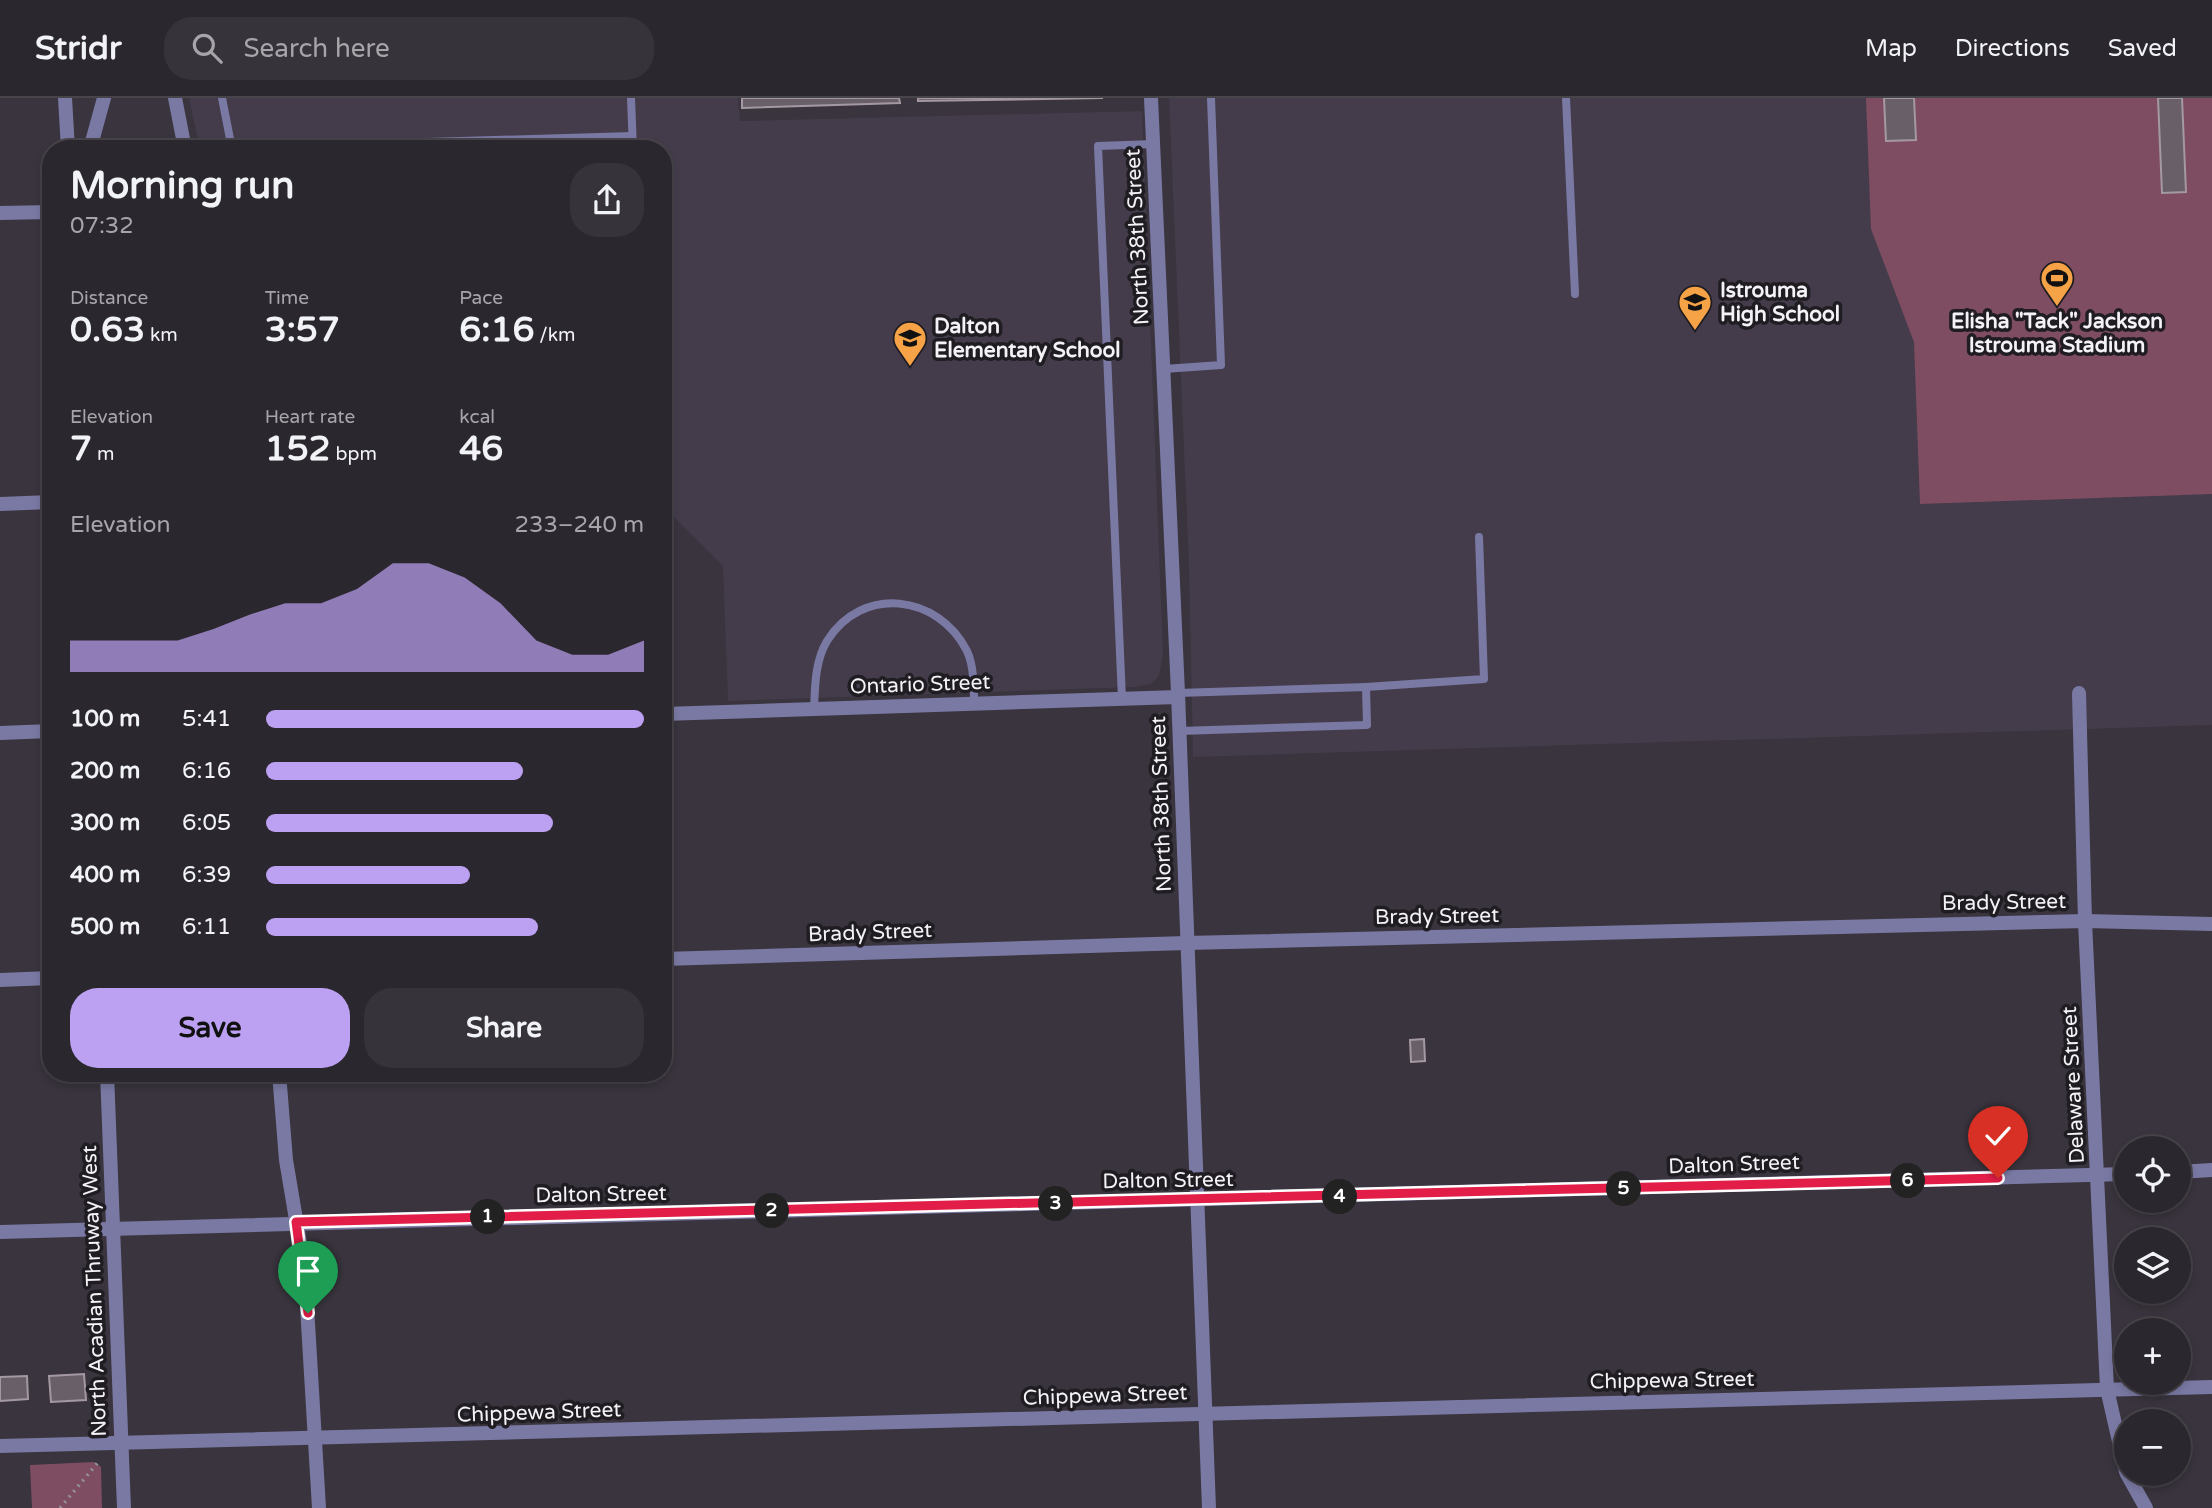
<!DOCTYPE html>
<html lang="en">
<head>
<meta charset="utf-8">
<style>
	:root { --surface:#2b272e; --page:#37333a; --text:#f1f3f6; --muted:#a6a5aa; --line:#47444a; --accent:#bca0f2 }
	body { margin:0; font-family:"Varela Round",sans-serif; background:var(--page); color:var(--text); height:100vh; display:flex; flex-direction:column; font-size:26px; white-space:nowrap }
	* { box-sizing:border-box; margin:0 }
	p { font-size:23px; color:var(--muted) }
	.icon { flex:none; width:38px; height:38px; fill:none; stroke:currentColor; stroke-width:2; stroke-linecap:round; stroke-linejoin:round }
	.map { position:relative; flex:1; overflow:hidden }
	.sheet { position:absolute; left:42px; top:42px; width:630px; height:942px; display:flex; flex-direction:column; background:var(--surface); border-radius:28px; box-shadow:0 4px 10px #0003,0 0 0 2px var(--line) }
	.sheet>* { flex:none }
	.tools { position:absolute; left:2114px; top:1038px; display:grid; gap:14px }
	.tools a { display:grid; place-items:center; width:77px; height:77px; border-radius:50%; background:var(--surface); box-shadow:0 4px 10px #0003,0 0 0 2px var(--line); font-size:35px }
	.pin { position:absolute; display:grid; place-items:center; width:60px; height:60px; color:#fff; margin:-72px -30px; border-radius:50% 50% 50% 0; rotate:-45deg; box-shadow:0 0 7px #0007 }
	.pin .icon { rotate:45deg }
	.km { position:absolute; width:35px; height:35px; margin:-18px; border-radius:50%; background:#222; color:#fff; font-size:19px; line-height:35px; text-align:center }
	.round { display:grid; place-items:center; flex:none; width:74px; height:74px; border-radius:28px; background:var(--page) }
	.summary { display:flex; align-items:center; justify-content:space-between; height:119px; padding:0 28px }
	h1 { font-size:38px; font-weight:700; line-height:52px }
	.metrics { display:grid; grid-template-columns:repeat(3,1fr); gap:10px; height:119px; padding:7px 28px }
	.metrics div { display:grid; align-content:center }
	.metrics b { font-size:35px; font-weight:700 }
	.metrics small { font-size:19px; font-weight:400 }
	.metrics p { font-size:19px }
	.chart { height:196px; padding:14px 28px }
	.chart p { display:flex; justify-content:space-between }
	.chart svg { width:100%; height:126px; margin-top:7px; fill:var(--accent); opacity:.7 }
	.button { display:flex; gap:14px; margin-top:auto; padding:14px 28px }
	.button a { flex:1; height:80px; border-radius:28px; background:var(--accent); color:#111; font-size:28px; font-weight:700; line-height:80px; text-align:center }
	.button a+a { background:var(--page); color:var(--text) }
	ul { padding:0 28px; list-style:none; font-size:23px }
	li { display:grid; grid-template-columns:112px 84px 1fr; align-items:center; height:52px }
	li i { height:18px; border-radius:9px; background:var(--accent) }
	header { display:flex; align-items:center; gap:42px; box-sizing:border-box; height:98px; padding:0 35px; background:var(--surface); border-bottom:2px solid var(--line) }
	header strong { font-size:33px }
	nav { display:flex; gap:38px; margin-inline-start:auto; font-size:24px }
	.search { width:490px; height:63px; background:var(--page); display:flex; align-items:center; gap:18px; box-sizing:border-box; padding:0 24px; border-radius:28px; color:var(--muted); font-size:26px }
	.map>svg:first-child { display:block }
	.built { fill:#443c4b }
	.green { fill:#7f4d61 }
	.building { fill:#695f68; stroke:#a499a2; stroke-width:2 }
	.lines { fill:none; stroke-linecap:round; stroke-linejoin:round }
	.path { stroke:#949097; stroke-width:3.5; stroke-dasharray:2 5; stroke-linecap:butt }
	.service { stroke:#7a79a4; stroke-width:8 }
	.minor { stroke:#7a79a4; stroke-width:14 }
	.tertiary { stroke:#7a79a4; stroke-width:14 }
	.route-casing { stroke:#fff; stroke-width:14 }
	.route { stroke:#e11d48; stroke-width:9 }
	.labels { text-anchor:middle; stroke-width:7; stroke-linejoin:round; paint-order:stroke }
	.street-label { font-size:21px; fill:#f4f1f7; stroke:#1f1d21 }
	.poi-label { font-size:21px; font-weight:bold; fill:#f4f1f7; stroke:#1f1d21; text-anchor:start }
</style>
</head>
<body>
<header>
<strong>Stridr</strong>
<div class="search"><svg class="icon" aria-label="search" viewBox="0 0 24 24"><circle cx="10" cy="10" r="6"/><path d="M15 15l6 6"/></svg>Search here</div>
<nav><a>Map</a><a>Directions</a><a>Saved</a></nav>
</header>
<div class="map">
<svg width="2212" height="1410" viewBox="0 0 2212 1410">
	<rect width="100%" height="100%" fill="#39343d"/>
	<g class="built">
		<path d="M189 0H738L740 23 1142 13 1163 557 1159 578 1151 586 1133 589 728 603 723 468 673 418H663V51H200Z"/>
		<path d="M1169 0H2212V627L1193 659 1189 468Z"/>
	</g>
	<g class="green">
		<path d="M1866 0H2212V396L1920 406 1914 244 1871 131Z"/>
		<path d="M94 1364 101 1369 102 1410H32L30 1367Z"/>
	</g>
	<g class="building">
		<path d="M742 0H899L900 5 742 10Z"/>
		<path d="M918 0H1103L918 3Z"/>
		<path d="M1884 0H1914L1916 42 1886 43Z"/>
		<path d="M2158 0H2182L2186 94 2162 95Z"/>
		<path d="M1424 941 1425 963 1411 964 1410 942Z"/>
		<path d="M84 1276 86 1302 51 1304 49 1278Z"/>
		<path d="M27 1278 28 1301 0 1303V1279Z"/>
	</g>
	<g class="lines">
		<path class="path" d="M60 1410 100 1362"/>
		<g class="service">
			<path d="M222 0 232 51"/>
			<path d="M631 0 633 51"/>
			<path d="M1566 0 1575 196"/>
			<path d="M394 45 632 38"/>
			<path d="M1164 271 1221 267 1211 0"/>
			<path d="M1366 589 1484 581 1479 439"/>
			<path d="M1178 595 1366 589 1367 627 1179 633"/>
			<path d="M1122 601 1098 48 1154 46"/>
			<path d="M814 611C815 588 815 563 827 543 862 487 938 496 967 553 974 568 974 589 974 606"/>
		</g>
		<g class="minor">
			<path d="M65 0 68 51"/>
			<path d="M1151 0 1178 595 1209 1410"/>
			<path d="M0 115 51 114"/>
			<path d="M0 406 51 404"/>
			<path d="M2079 595 2085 823 2107 1291 2126 1374"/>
			<path d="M663 616 1178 599"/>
			<path d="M0 635 51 633"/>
			<path d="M663 861 1186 845 2085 823 2212 826"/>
			<path d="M0 882 51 880"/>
			<path d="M2179 1074 2212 1072"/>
			<path d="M0 1134 2126 1076"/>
			<path d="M0 1348 2212 1289"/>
			<path d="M2127 1376 2146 1410"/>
		</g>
		<g class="tertiary">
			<path d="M175 0 185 51"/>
			<path d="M90 51 104 0"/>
			<path d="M107 975 124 1410"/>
			<path d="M279 975 286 1062 305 1175 319 1410"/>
		</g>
	</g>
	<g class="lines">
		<defs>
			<path id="route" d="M308 1215 296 1124 1998 1080"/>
		</defs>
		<use href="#route" class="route-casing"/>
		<use href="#route" class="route"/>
	</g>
	<defs>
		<symbol id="stadium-pin" viewBox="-11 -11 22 30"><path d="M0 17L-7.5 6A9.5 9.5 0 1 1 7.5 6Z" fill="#f6a247" stroke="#1f1d21"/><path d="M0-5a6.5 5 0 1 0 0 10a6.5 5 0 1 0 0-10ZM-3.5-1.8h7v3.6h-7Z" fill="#111"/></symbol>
		<symbol id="school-pin" viewBox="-11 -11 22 30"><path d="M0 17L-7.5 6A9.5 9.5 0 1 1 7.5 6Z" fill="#f6a247" stroke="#1f1d21"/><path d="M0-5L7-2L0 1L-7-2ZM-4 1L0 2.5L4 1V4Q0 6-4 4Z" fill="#111"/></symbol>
	</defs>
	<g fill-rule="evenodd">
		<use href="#stadium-pin" x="2038" y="161" width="38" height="52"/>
		<use href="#school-pin" x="1676" y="185" width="38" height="52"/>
		<use href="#school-pin" x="891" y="221" width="38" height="52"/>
	</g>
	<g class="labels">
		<g class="street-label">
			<text transform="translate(1137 139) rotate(-93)" y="7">North 38th Street</text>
			<text transform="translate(920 586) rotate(-2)" y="7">Ontario Street</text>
			<text transform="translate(1161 706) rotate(-92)" y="7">North 38th Street</text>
			<text transform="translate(2004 804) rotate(-1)" y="7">Brady Street</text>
			<text transform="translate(1437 818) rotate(-1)" y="7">Brady Street</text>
			<text transform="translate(870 834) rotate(-2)" y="7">Brady Street</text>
			<text transform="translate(2073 987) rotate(-93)" y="7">Delaware Street</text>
			<text transform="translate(1734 1066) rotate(-2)" y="7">Dalton Street</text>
			<text transform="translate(1168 1082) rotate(-1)" y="7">Dalton Street</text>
			<text transform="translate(601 1096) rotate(-1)" y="7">Dalton Street</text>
			<text transform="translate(94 1193) rotate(-92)" y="7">North Acadian Thruway West</text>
			<text transform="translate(1672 1282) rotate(-1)" y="7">Chippewa Street</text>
			<text transform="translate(1105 1297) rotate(-2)" y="7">Chippewa Street</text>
			<text transform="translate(539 1314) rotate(-2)" y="7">Chippewa Street</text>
		</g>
		<g class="poi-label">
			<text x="1720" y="199">Istrouma<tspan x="1720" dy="24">High School</tspan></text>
			<text x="2057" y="230" text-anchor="middle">Elisha "Tack" Jackson<tspan x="2057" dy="24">Istrouma Stadium</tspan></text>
			<text x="934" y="235">Dalton<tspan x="934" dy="24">Elementary School</tspan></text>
		</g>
	</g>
</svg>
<div class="tools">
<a><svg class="icon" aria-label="locate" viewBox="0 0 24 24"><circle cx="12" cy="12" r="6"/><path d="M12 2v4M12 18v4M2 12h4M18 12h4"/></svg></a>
<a><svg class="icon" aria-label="layers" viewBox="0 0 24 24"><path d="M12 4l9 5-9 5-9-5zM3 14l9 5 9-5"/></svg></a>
<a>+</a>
<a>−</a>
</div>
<div class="pin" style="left:308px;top:1215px;background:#1e9e55"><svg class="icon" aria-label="arrive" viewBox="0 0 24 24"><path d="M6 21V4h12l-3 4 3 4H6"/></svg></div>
<div class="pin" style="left:1998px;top:1080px;background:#d93025"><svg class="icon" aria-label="check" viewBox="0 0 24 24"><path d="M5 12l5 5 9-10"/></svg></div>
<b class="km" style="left:488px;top:1119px">1</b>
<b class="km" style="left:772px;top:1113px">2</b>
<b class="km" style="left:1056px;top:1106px">3</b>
<b class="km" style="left:1340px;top:1099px">4</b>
<b class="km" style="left:1624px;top:1091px">5</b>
<b class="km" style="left:1908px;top:1083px">6</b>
<section class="sheet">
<div class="summary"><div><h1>Morning run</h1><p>07:32</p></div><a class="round"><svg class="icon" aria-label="share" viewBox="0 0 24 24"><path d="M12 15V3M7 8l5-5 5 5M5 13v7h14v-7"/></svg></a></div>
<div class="metrics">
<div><p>Distance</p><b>0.63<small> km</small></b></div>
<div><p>Time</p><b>3:57</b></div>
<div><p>Pace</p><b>6:16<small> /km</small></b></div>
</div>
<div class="metrics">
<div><p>Elevation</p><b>7<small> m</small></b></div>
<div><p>Heart rate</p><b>152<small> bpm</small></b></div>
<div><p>kcal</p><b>46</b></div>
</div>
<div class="chart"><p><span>Elevation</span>233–240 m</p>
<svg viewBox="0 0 160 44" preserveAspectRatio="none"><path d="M0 44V33L10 33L20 33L30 33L40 29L50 24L60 20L70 20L80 15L90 6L100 6L110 11L120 20L130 33L140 38L150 38L160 33V44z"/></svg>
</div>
<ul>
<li><b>100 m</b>5:41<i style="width:100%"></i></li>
<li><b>200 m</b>6:16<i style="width:68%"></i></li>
<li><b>300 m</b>6:05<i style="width:76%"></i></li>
<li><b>400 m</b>6:39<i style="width:54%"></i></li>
<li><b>500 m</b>6:11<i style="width:72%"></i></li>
</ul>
<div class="button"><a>Save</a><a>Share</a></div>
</section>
</div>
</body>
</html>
